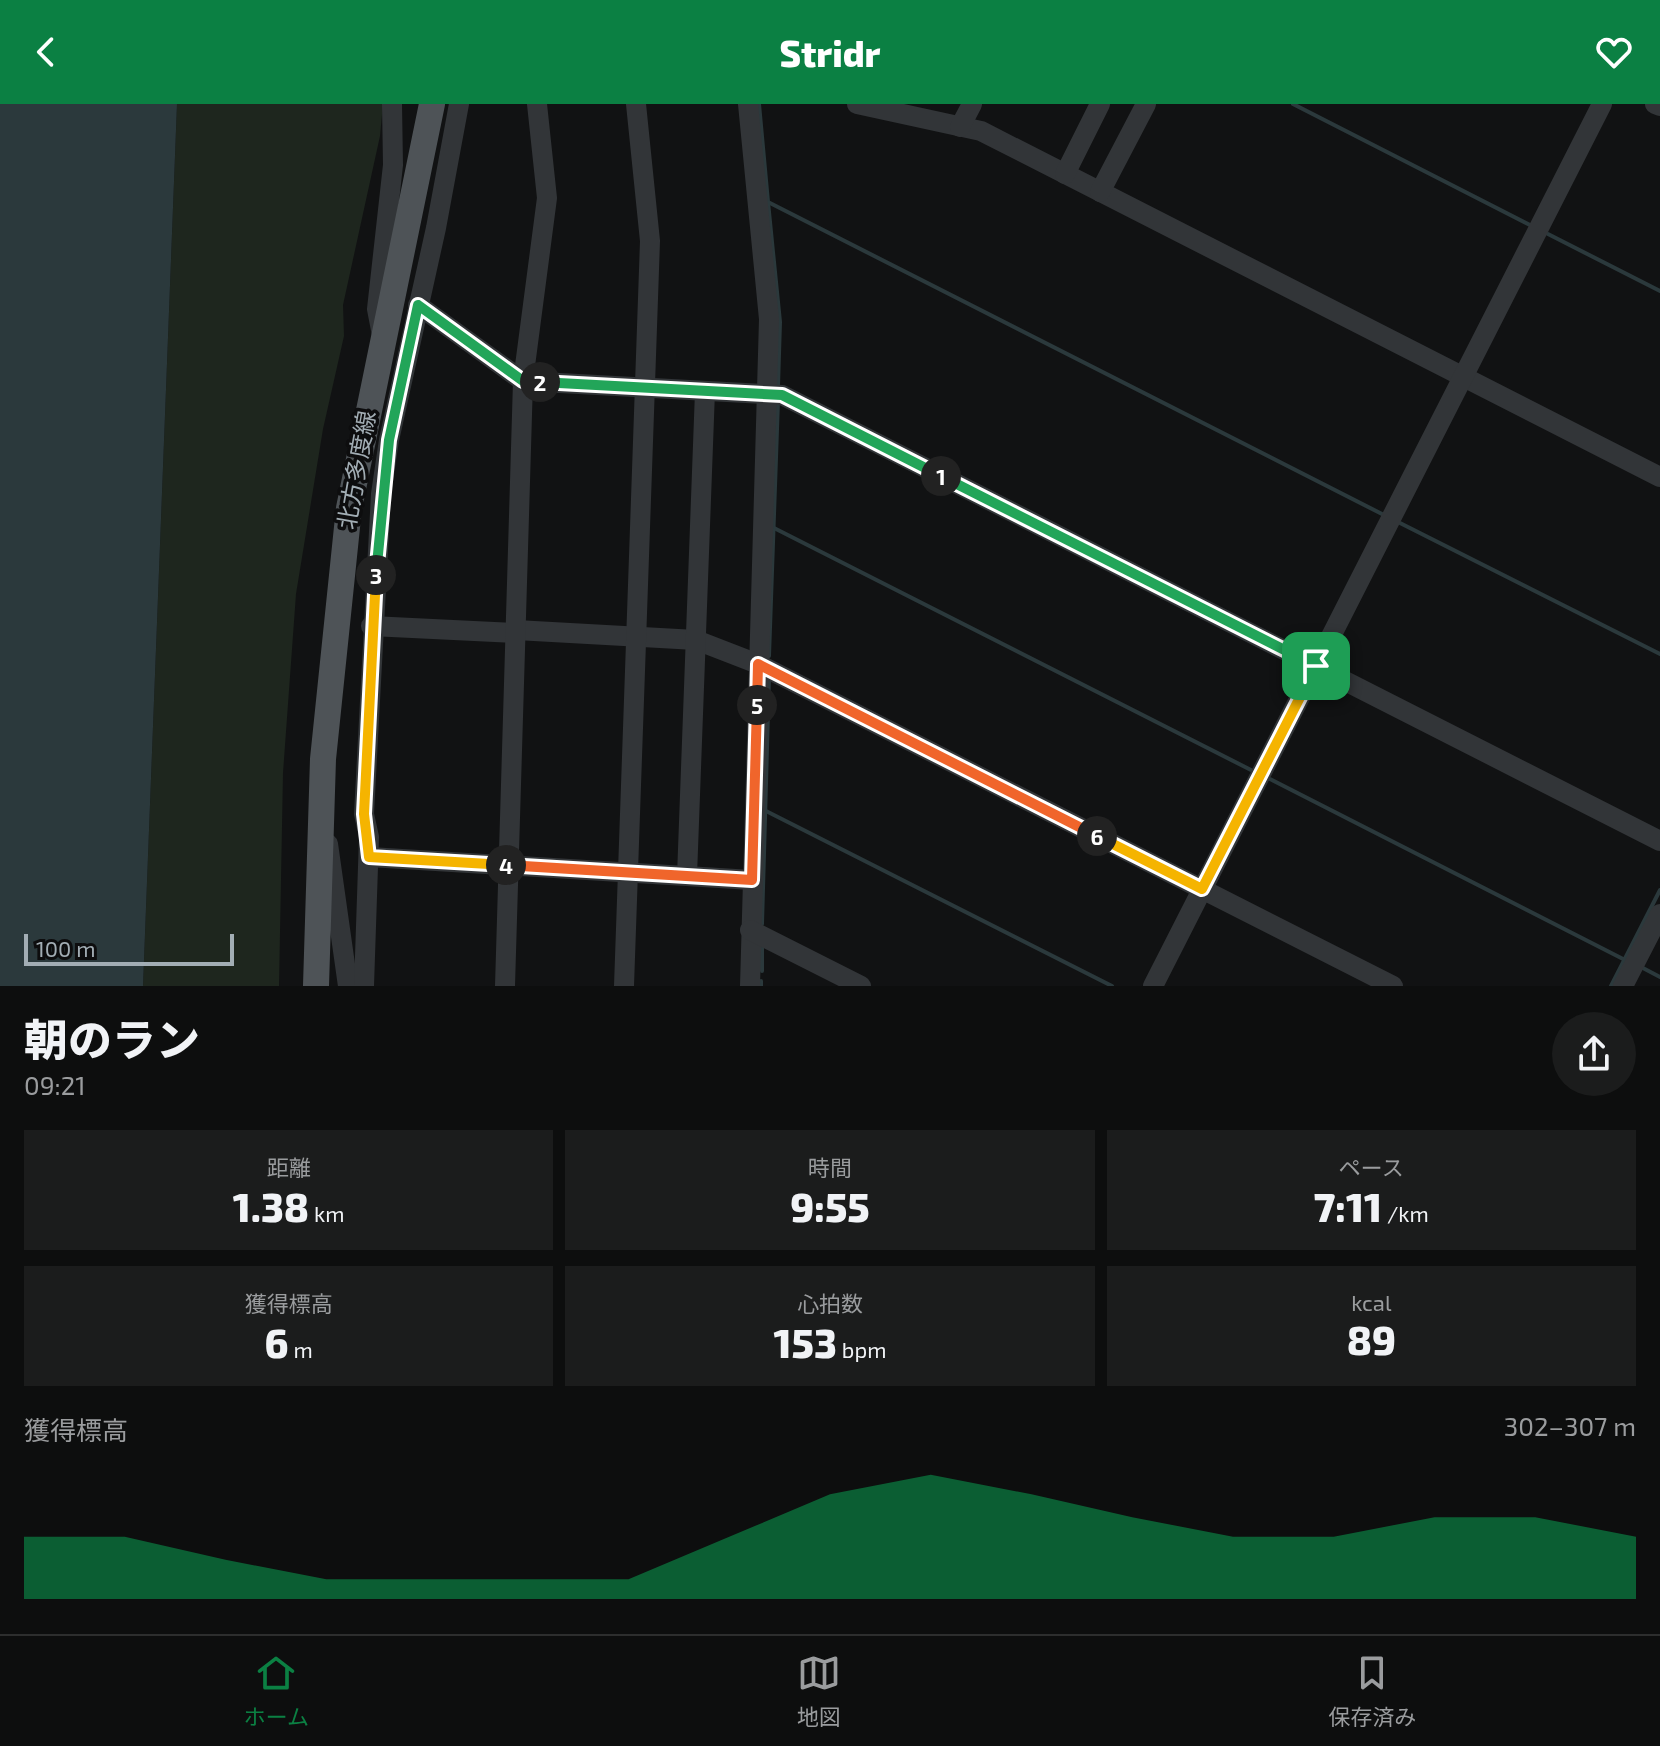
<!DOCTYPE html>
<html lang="ja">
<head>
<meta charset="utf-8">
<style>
	:root { --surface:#0d0e0e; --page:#1b1c1c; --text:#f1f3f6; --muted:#9a9c9e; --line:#2d2e2e; --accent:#0b8043 }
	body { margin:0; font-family:"Exo 2","Noto Sans JP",sans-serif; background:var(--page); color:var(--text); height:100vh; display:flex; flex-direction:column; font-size:30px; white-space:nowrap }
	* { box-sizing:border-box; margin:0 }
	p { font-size:26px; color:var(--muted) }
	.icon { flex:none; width:44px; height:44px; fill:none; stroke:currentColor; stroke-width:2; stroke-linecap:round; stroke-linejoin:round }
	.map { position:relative; height:882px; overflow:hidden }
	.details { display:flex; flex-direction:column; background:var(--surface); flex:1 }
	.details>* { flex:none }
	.scale { position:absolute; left:24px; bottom:20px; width:210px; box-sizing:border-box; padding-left:8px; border:4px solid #a2adb4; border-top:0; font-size:22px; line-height:28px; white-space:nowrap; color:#a2adb4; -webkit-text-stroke:6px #0d0d0e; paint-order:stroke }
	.pin { position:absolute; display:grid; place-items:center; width:68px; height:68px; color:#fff; margin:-34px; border-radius:16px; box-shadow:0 4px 12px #0006 }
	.km { position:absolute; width:40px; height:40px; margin:-20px; border-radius:50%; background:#222; color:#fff; font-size:22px; line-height:40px; text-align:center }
	.round { display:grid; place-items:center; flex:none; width:84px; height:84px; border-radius:42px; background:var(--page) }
	.overview { display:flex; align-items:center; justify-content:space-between; height:136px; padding:0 24px }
	h1 { font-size:44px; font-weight:800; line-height:60px }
	.stats { display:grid; grid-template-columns:repeat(3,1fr); gap:12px; height:136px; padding:8px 24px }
	.stats div { display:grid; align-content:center; border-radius:0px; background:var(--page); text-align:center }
	.stats b { font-size:40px; font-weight:800 }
	.stats small { font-size:22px; font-weight:400 }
	.stats p { font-size:22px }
	.chart { height:224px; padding:16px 24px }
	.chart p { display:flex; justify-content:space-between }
	.chart svg { width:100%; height:144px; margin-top:8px; fill:var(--accent); opacity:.7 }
	header { display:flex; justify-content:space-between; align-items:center; height:104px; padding:0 24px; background:var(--accent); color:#fff; font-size:36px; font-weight:800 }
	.tab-bar { display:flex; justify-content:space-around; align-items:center; height:112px; border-top:2px solid var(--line); background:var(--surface); font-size:22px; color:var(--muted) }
	.tab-bar a { display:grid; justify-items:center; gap:4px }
	.tab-bar .on { color:var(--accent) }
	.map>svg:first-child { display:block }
	.green { fill:#1e261e }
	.water { fill:#2b393c }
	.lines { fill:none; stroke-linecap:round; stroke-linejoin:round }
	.stream { stroke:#2b393c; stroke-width:4 }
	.minor { stroke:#323538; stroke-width:20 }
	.major { stroke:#4e5357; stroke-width:26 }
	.split-1-casing { stroke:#fff; stroke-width:16 }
	.split-2-casing { stroke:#fff; stroke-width:16 }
	.split-3-casing { stroke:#fff; stroke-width:16 }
	.split-4-casing { stroke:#fff; stroke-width:16 }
	.split-5-casing { stroke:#fff; stroke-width:16 }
	.split-6-casing { stroke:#fff; stroke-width:16 }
	.split-7-casing { stroke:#fff; stroke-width:16 }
	.split-1 { stroke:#22a559; stroke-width:10 }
	.split-2 { stroke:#22a559; stroke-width:10 }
	.split-3 { stroke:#22a559; stroke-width:10 }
	.split-4 { stroke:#f5b400; stroke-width:10 }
	.split-5 { stroke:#f0652b; stroke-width:10 }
	.split-6 { stroke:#f0652b; stroke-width:10 }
	.split-7 { stroke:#f5b400; stroke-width:10 }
	.labels { text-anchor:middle; stroke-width:7; stroke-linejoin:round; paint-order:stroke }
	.street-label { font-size:24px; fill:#a2adb4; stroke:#0d0d0e }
</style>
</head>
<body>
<header><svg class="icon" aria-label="back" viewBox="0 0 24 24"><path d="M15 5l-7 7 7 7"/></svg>Stridr<svg class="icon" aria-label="heart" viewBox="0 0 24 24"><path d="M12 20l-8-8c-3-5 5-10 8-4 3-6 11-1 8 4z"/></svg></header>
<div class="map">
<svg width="1660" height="882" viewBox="0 0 1660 882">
	<rect width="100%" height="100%" fill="#111213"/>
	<path class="green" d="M177 0H383L380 32 343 201 344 232 323 325 296 490 283 669 279 882H143Z"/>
	<path class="water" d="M0 0H177L143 882H0Z"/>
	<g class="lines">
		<g class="stream">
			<path d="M759 0 768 98 1382 410"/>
			<path d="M1293 0 1530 121"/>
			<path d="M768 98 780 218 778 282"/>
			<path d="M1548 130 1660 187"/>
			<path d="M1400 419 1660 550"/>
			<path d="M774 424 1251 666"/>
			<path d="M769 552 778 297"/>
			<path d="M1270 675 1627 857"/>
			<path d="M766 707 1112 882"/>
			<path d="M762 820 769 574"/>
			<path d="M1641 863 1660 873"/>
			<path d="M762 867V841"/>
			<path d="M761 882V877"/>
			<path d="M1611 882 1660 786"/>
		</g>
		<g class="minor">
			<path d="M748 0 769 215 750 882"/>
			<path d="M857 0 981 27 1660 373"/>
			<path d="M1655 0 1660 2"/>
			<path d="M960 23 972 0"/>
			<path d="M1065 70 1100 0"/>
			<path d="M1100 88 1146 0"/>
			<path d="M418 201 523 277 782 291 1660 737"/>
			<path d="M382 231 377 205 393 61 392 0"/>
			<path d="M371 522 516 529"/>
			<path d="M516 526 696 536 758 560 1393 882"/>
			<path d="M328 740 348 882"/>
			<path d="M369 753 752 776"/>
			<path d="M687 772 705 287"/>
			<path d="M750 826 861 882"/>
			<path d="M364 882 369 733 364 710 381 390 389 336 436 124 459 0"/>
			<path d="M505 882 523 277 547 94 537 0"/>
			<path d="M624 882 650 137 636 0"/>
			<path d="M1153 882 1602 0"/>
			<path d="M1623 882 1660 810"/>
		</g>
		<path class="major" d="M316 882 323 655 349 404 432 0"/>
	</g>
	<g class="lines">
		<defs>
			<path id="split-1" d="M941 372 1316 562"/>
			<path id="split-2" d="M540 278 782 291 941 372"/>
			<path id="split-3" d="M376 471 389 336 418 201 523 277 540 278"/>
			<path id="split-4" d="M376 471 364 710 369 753 506 761"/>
			<path id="split-5" d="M506 761 752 776 757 601"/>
			<path id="split-6" d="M757 601 758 560 1097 732"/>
			<path id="split-7" d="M1097 732 1202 785 1316 562"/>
		</defs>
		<use href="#split-1" class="split-1-casing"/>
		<use href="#split-2" class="split-2-casing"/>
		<use href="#split-3" class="split-3-casing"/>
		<use href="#split-4" class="split-4-casing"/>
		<use href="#split-5" class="split-5-casing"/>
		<use href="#split-6" class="split-6-casing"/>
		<use href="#split-7" class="split-7-casing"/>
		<use href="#split-1" class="split-1"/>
		<use href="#split-2" class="split-2"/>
		<use href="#split-3" class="split-3"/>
		<use href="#split-4" class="split-4"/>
		<use href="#split-5" class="split-5"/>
		<use href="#split-6" class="split-6"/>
		<use href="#split-7" class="split-7"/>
	</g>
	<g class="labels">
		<g class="street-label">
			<text transform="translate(357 366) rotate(-80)" y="8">北方多度線</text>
		</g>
	</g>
</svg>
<div class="scale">100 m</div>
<div class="pin" style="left:1316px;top:562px;background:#1e9e55"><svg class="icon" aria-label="arrive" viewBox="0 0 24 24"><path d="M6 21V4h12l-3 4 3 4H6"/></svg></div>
<b class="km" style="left:941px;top:372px">1</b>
<b class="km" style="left:540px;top:278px">2</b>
<b class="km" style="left:376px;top:471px">3</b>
<b class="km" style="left:506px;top:761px">4</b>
<b class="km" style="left:757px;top:601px">5</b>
<b class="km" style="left:1097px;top:732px">6</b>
</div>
<section class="details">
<div class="overview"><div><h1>朝のラン</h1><p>09:21</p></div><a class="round"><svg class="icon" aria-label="share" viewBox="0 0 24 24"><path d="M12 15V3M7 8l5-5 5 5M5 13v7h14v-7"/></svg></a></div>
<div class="stats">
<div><p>距離</p><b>1.38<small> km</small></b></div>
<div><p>時間</p><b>9:55</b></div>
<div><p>ペース</p><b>7:11<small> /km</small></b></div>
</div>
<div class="stats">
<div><p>獲得標高</p><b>6<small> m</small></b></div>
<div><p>心拍数</p><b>153<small> bpm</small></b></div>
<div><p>kcal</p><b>89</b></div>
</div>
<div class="chart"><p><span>獲得標高</span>302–307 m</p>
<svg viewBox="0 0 160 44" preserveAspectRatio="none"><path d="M0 44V25L10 25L20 32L30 38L40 38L50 38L60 38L70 25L80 12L90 6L100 12L110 19L120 25L130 25L140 19L150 19L160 25V44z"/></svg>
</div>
</section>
<nav class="tab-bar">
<a class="on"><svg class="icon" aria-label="home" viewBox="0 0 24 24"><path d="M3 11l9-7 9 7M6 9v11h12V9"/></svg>ホーム</a>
<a><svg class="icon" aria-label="map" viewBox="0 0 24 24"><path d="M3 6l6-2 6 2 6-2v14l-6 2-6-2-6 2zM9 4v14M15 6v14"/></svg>地図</a>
<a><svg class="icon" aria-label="saved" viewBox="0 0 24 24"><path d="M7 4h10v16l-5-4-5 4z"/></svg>保存済み</a>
</nav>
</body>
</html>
